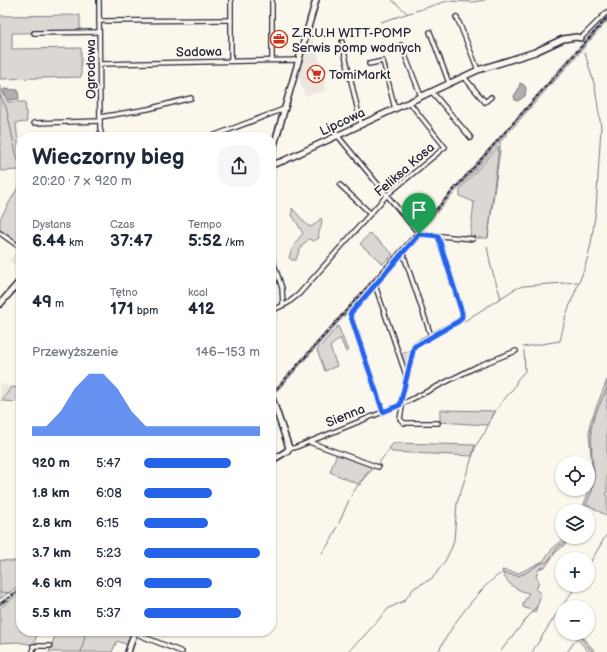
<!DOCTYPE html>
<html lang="pl">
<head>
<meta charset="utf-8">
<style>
	:root { --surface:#fff; --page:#f6f6f7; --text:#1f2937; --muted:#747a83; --accent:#2563eb }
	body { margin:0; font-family:"Balsamiq Sans",sans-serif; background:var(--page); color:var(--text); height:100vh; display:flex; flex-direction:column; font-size:15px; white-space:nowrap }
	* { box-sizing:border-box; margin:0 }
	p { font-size:13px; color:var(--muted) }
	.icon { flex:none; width:22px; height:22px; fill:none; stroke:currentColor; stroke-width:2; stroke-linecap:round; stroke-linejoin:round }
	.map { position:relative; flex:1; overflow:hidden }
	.details { position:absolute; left:16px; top:132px; width:260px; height:504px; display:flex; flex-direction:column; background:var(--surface); border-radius:16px; box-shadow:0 1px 3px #0004 }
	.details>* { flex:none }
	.buttons { position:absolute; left:555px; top:456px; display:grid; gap:8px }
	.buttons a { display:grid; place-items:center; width:40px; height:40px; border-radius:50%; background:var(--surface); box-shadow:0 1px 3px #0004; font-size:20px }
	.pin { position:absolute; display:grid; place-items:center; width:34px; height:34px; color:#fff; margin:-41px -17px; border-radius:50% 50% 50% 0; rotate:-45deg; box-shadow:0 0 4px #0007 }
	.pin .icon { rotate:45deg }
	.round { display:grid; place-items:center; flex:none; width:42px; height:42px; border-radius:16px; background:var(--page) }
	.overview { display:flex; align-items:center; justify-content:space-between; height:68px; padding:0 16px }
	h1 { font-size:22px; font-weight:700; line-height:30px }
	.metrics { display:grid; grid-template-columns:repeat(3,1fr); gap:6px; height:68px; padding:4px 16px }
	.metrics div { display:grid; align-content:center }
	.metrics b { font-size:17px; font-weight:700 }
	.metrics small { font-size:11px; font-weight:400 }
	.metrics p { font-size:11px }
	.chart { height:112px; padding:8px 16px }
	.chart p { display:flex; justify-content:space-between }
	.chart svg { width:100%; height:72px; margin-top:4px; fill:var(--accent); opacity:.7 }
	ul { padding:0 16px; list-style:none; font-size:13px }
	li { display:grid; grid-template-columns:64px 48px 1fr; align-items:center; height:30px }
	li i { height:10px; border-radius:5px; background:var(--accent) }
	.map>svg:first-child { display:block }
	.built { fill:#ebe7df }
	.green { fill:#dbd8d3; stroke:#7e7d87 }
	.water { fill:#b1aeb0; stroke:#787681 }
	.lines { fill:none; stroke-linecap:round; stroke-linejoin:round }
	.stream { stroke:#787681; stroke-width:1 }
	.street-casing { stroke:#22223b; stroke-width:6 }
	.secondary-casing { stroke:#22223b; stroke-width:8 }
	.street { stroke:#fbf7ec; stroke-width:3.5 }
	.secondary { stroke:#fbf7ec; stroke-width:5 }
	.rail-casing { stroke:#22223b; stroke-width:2.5 }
	.rail { stroke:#fbf7ec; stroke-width:1; stroke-dasharray:3; stroke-linecap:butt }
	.route-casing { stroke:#fff; stroke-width:8 }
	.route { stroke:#2563eb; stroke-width:5 }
	.labels { text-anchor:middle; stroke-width:4; stroke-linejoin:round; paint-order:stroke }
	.poi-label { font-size:13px; fill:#22223b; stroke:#fbf7ec; text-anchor:start }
	.street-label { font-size:13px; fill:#22223b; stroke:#fbf7ec }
</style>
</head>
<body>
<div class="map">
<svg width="607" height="652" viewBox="0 0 607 652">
	<rect width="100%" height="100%" fill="#fbf7ec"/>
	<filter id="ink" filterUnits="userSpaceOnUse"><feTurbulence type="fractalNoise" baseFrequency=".025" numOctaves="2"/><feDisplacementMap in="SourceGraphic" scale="8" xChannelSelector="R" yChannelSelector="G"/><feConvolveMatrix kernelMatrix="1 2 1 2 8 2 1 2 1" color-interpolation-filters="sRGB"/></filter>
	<g filter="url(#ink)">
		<g class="built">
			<path d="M607 12V23L553 85 547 81 585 38 583 37Z"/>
			<path d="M309 23 327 90 305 96 297 71Z"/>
			<path d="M18 250 21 252V271L9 261Z"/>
			<path d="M0 384 11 387 0 404Z"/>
		</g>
		<g class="green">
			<path d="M80 15V32L12 33V49L81 48V77L0 79V16Z"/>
			<path d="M0 86 8 102H25L27 122 16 123 19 154 21 155V175L18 170 0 171Z"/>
			<path d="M499 146 488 238H470L474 202 460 196V189Z"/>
			<path d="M21 182V245L0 231V219Z"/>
			<path d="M292 208 306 224 310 227 314 225 321 218C324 226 317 231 319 238L313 241 309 239C302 244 298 252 296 260H292L289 258C291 249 297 240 303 233L292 215Z"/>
			<path d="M370 233 393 254 383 264 360 244Z"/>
			<path d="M338 326 348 351 346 352 340 338 330 347 337 366 325 371 317 350Z"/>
			<path d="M412 350 407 369H406L400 354Z"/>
			<path d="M607 380V516L588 505 585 511H581L592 484 593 477 589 434 590 423Z"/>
			<path d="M11 387 21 388V402L2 401Z"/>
			<path d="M440 410 496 411 487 425 440 422Z"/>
			<path d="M394 443 475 445 472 456 392 452 389 448Z"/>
			<path d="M337 453 374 466 366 474 360 485 330 472Z"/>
			<path d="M567 537H572L569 541 555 553 546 566 539 569 536 576 539 581 536 590 541 593 538 604 535 612 523 607V603L529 593C517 591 504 582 502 570L519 573 543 561 553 548Z"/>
			<path d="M0 560 21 562V584L0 599Z"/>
			<path d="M21 592V631H38L34 645 17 642 0 643V608Z"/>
			<path d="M54 631H132L128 645 117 641 112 652H49L55 636Z"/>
			<path d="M581 636 596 652H589L578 640Z"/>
		</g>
		<g class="water">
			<path d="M520 83 524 85 526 88 525 96 518 101 515 100 514 96 519 88Z"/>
			<path d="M4 89 18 90 19 99 8 100 4 93Z"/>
		</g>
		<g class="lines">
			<g class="stream">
				<path d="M392 0 407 13"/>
				<path d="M381 22 447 1 472 2 485 0"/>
				<path d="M590 40 607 21"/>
				<path d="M0 95 6 107 16 154 21 169"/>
				<path d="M420 231 500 142"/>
				<path d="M488 237 500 150V142L586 45"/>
				<path d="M487 246 491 267 501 298"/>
				<path d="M435 337 466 320 515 289 523 286 578 282"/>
				<path d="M523 347 560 341 566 315 585 267 591 244 596 209 601 127 595 87 585 53"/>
				<path d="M278 390 401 252"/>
				<path d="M377 465 389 450"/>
				<path d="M359 483 374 468"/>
				<path d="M351 496 358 485"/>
				<path d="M583 511 592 491 594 479V470L592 458 591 429 594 417 607 388"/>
				<path d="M339 523 349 500"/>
				<path d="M322 553 332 539 337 527"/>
				<path d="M588 566 607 534"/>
				<path d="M502 573 518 576 526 573 539 564 547 562 559 546 569 540 571 537"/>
				<path d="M0 592 11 593"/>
				<path d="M17 594 21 595"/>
				<path d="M562 606 577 585"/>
				<path d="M557 613 562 618"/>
				<path d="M579 636 593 652"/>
				<path d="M81 652 86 631"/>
				<path d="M347 652 363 637 389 608 404 601 414 588 431 579 435 575 445 561 452 547 454 540 457 503 476 445 485 432 495 411 515 386 517 380 525 371 524 350"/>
				<path d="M438 652C448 633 459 616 473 600 481 591 489 581 500 574"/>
				<path d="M500 652 536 607"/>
				<path d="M532 652 561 607"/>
				<path d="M567 652 579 636"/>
			</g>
			<defs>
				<g id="street">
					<path d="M99 0 100 128 102 137"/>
					<path d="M231 0V60"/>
					<path d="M272 0V60"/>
					<path d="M456 17 458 20 478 70"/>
					<path d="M99 21 231 20"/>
					<path d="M430 32 449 83"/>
					<path d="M34 33 99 32"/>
					<path d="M581 38 607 12"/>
					<path d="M342 42 361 124"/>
					<path d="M401 45 421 96"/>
					<path d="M100 64 299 60"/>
					<path d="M369 64 383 61 395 109"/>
					<path d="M464 77 485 102 491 97"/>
					<path d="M432 92 471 138"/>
					<path d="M100 117 148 109 191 98"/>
					<path d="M34 123 100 121"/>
					<path d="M337 135 419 234"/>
					<path d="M210 137 284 109"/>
					<path d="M340 185 370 213"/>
					<path d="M0 233 21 248"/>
					<path d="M419 234 473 239"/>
					<path d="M403 253 431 336"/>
					<path d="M271 255 282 288 283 305"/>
					<path d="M375 285 406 375"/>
					<path d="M271 311 288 303 299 294 387 195 445 147 409 102"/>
					<path d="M383 412 350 314 419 234"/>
					<path d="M438 423H404L400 419 402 407 400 405 414 347 422 341 459 321 462 317V313L438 236"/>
					<path d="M309 442 378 467"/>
					<path d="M289 448H294L400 405 478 366 516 351"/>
					<path d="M134 633 182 652"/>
					<path d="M33 652V646H50"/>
				</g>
				<g id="secondary">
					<path d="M271 156 316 0"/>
					<path d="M271 165 283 161 478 70 535 52 563 39 576 37 581 38"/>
					<path d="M0 304 21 280"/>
					<path d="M271 395 289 448 287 451 271 461"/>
					<path d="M128 652 135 631"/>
				</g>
			</defs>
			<use href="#street" class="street-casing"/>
			<use href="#secondary" class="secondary-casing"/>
			<use href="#street" class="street"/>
			<use href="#secondary" class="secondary"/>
			<defs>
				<g id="rail">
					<path d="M271 395 607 18"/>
					<path d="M0 604 21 589"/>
				</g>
			</defs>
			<use href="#rail" class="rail-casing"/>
			<use href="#rail" class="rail"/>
		</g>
	</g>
	<g class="lines" filter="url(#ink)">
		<defs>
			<path id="route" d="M419 234 438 236 462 313V317L459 321 414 347 400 405 383 412 350 314Z"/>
		</defs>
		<use href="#route" class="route-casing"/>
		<use href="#route" class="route"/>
	</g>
	<defs>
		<symbol id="office-ring" viewBox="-11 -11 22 22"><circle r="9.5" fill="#fbf7ec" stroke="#c8321e" stroke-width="1.5"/><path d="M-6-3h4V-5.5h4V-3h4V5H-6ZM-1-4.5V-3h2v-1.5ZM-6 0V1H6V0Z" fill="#c8321e"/></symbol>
		<symbol id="supermarket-ring" viewBox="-11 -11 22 22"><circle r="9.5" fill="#fbf7ec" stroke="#c8321e" stroke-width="1.5"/><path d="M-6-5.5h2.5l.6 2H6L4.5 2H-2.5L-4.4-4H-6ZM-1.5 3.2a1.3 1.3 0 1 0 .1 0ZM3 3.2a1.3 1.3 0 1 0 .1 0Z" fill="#c8321e"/></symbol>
	</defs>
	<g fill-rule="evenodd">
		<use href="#office-ring" x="269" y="29" width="20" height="20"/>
		<use href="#supermarket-ring" x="306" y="64" width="20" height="20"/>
	</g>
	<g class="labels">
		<g class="poi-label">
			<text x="292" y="37">Z.R.U.H WITT-POMP<tspan x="292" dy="15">Serwis pomp wodnych</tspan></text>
			<text x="329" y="79">TomiMarkt</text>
		</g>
		<g class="street-label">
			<text transform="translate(199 51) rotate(-1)" y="5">Sadowa</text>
			<text transform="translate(90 69) rotate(-90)" y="5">Ogrodowa</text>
			<text transform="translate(342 121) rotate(-25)" y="5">Lipcowa</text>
			<text transform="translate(404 169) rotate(-41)" y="5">Feliksa Kosa</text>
			<text transform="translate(345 415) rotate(-22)" y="5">Sienna</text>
		</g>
	</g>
</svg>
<div class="buttons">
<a><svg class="icon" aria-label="locate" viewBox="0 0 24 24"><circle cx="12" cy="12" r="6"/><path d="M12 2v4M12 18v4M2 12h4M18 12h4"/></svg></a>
<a><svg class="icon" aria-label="layers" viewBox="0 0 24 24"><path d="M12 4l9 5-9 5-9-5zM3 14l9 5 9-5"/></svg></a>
<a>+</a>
<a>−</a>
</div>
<div class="pin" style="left:419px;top:234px;background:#1e9e55"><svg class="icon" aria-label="arrive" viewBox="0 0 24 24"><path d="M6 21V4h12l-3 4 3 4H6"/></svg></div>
<section class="details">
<div class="overview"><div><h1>Wieczorny bieg</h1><p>20:20 · 7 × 920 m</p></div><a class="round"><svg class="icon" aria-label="share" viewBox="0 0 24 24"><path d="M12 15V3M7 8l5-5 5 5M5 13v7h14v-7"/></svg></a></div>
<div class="metrics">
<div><p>Dystans</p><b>6.44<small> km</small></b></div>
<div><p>Czas</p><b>37:47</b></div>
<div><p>Tempo</p><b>5:52<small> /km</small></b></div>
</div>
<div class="metrics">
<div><b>49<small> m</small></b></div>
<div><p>Tętno</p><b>171<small> bpm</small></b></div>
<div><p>kcal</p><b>412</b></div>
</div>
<div class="chart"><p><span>Przewyższenie</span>146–153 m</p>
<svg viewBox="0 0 160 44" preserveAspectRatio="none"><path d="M0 44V38L10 38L20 29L30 15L40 6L50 6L60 15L70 29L80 38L90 38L100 38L110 38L120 38L130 38L140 38L150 38L160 38V44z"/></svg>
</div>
<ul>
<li><b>920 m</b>5:47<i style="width:75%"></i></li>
<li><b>1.8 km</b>6:08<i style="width:59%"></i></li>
<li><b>2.8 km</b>6:15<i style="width:55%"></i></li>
<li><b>3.7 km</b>5:23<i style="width:100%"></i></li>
<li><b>4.6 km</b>6:09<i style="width:59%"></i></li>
<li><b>5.5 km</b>5:37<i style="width:84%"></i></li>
</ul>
</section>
</div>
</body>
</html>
